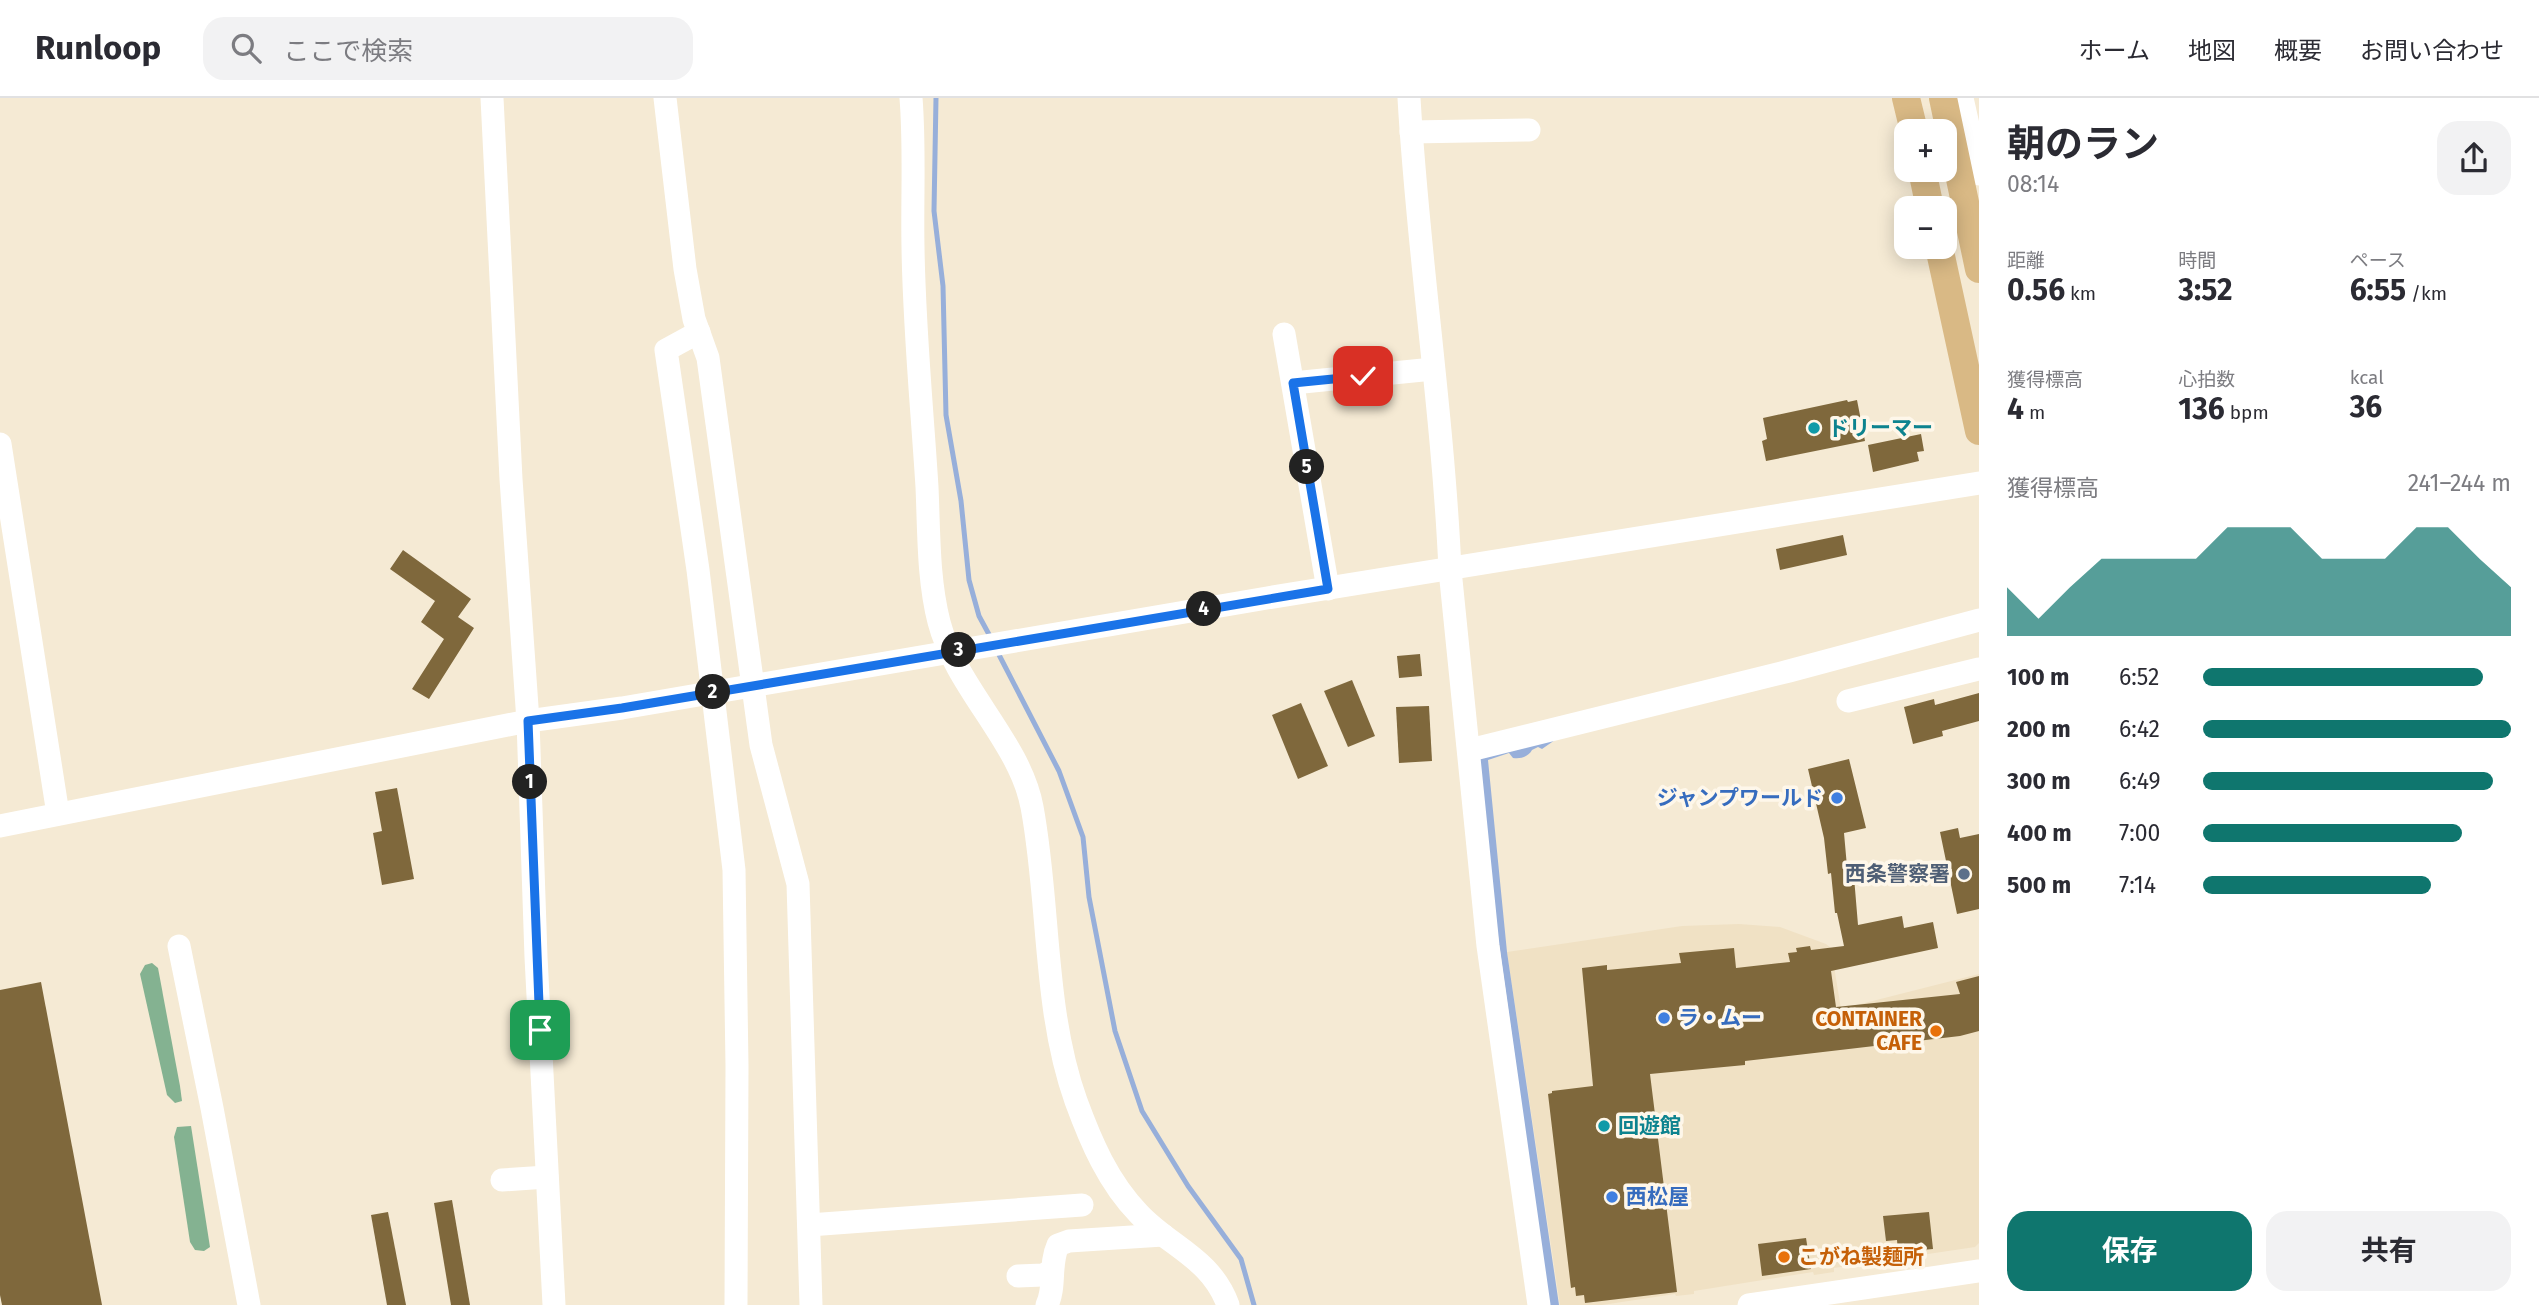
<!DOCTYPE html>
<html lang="ja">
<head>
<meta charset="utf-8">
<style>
	:root { --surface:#fff; --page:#f2f2f3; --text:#2b2b33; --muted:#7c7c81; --line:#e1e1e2; --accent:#0f766e }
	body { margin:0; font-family:"Fira Sans","Noto Sans JP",sans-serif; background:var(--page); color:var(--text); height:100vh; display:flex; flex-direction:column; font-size:26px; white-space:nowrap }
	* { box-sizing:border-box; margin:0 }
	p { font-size:23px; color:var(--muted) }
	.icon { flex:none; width:38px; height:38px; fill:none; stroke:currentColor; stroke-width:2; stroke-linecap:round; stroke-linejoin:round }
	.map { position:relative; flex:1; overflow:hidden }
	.details { display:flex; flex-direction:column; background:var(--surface); width:560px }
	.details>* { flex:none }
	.controls { position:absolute; left:1894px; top:21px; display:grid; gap:14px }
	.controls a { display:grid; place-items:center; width:63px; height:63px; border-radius:14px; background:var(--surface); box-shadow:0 4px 18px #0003; font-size:35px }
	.pin { position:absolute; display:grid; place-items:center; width:60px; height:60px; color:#fff; margin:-30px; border-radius:14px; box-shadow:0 4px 10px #0006 }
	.km { position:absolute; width:35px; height:35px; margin:-18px; border-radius:50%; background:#222; color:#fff; font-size:19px; line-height:35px; text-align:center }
	.round { display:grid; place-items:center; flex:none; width:74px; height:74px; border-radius:21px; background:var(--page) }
	.headline { display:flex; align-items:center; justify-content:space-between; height:119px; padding:0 28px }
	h1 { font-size:38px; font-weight:700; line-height:52px }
	.figures { display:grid; grid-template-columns:repeat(3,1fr); gap:10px; height:119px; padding:7px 28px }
	.figures div { display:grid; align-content:center }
	.figures b { font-size:30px; font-weight:700 }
	.figures small { font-size:19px; font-weight:400 }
	.figures p { font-size:19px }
	.chart { height:196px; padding:14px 28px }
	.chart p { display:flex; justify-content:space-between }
	.chart svg { width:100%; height:126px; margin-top:7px; fill:var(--accent); opacity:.7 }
	.primary-button { display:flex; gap:14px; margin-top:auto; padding:14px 28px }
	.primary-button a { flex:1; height:80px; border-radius:21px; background:var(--accent); color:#fff; font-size:28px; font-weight:700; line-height:80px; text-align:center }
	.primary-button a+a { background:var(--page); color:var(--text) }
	ul { padding:0 28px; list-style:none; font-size:23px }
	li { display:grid; grid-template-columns:112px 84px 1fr; align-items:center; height:52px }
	li i { height:18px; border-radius:9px; background:var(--accent) }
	header { display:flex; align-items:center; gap:42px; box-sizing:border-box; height:98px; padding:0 35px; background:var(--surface); border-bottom:2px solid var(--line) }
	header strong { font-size:33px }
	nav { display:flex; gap:38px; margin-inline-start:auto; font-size:24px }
	.search { width:490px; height:63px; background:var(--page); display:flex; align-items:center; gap:18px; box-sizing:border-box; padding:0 24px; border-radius:21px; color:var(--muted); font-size:26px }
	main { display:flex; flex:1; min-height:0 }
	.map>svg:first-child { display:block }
	.built { fill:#f0e1c4 }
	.forest { fill:#84b291 }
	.water { fill:#97afda }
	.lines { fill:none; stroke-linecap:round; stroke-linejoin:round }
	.stream { stroke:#97afda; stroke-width:5 }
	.building { fill:#7f683c }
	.minor { stroke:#fff; stroke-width:23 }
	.major { stroke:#d9b985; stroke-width:28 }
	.route-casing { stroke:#fff; stroke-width:14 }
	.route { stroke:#1a73e8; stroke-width:9 }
	.culture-dot { fill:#0f9aa8; stroke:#fef7ea; stroke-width:2.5 }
	.shop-dot { fill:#3f7fe0; stroke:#fef7ea; stroke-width:2.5 }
	.service-dot { fill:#5c6f8a; stroke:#fef7ea; stroke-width:2.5 }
	.food-dot { fill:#e8710a; stroke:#fef7ea; stroke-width:2.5 }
	.labels { text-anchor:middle; stroke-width:7; stroke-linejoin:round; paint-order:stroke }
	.culture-label { font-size:21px; font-weight:bold; fill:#0d838f; stroke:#fef7ea; text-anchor:start }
	.shop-label { font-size:21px; font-weight:bold; fill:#366cbe; stroke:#fef7ea; text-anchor:start }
	.service-label { font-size:21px; font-weight:bold; fill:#4e5e75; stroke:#fef7ea; text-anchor:end }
	.food-label { font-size:21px; font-weight:bold; fill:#c56008; stroke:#fef7ea; text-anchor:end }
</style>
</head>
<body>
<header>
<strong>Runloop</strong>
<div class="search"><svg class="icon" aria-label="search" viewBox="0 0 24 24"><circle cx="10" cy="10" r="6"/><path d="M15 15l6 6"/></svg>ここで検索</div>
<nav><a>ホーム</a><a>地図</a><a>概要</a><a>お問い合わせ</a></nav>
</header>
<main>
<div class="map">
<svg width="1979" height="1207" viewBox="0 0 1979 1207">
	<rect width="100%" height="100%" fill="#f5ead4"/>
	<path class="built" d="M1739 826 1780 829 1826 846 1831 850 1841 911 1979 876V1145L1975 1149 1834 1170V1174L1814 1177 1813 1174 1694 1193V1196L1676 1198 1675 1196 1602 1207H1560L1507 854 1682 828Z"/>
	<g class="forest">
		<path d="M152 865 158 870 180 988 182 1003 175 1005 167 997 140 876 145 867Z"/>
		<path d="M191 1028 210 1149 204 1153 195 1152 190 1144 174 1039 177 1029Z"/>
	</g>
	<path class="water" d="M1555 642 1542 651 1538 649 1532 652C1528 659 1521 661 1513 660L1509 655 1488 662 1507 854 1559 1207H1549L1498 838 1478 657Z"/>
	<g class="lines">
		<g class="stream">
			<path d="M936 0 934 113 943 188 946 317 961 403 969 482 979 518 992 542"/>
			<path d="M996 551 1059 673 1083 739 1089 799 1115 933 1142 1013 1188 1088 1241 1161 1254 1207"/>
		</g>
	</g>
	<g class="building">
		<path d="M1847 302 1848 304 1857 302 1865 343 1766 363 1762 343 1767 341 1763 320Z"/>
		<path d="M1921 336 1924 353 1917 354 1919 363 1873 374 1868 347Z"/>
		<path d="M1843 437 1847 457 1780 472 1776 451Z"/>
		<path d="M403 452 471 501 458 519 474 530 429 601 412 591 444 541 421 524 435 503 390 471Z"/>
		<path d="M1420 556 1422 578 1399 580 1397 558Z"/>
		<path d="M1352 582 1375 638 1348 649 1324 593Z"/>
		<path d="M1979 595V623L1942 633 1943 638 1913 646 1904 609 1934 601 1935 607Z"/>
		<path d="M1301 605 1328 668 1298 681 1272 617Z"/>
		<path d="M1429 608 1432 663 1399 665 1396 609Z"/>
		<path d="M1849 661 1866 730 1844 735 1848 780 1854 779 1858 827 1902 818 1904 830 1933 824 1938 850 1831 873 1836 909 1960 896 1956 884 1979 878V933L1960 938 1745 963V967L1650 976 1677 1194 1585 1205 1584 1197 1576 1198 1575 1189 1571 1190 1548 996 1552 995V993L1593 988 1582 870 1607 867V872L1681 865 1679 855 1734 850 1736 870 1790 864 1788 855 1797 854 1796 850 1810 848 1811 852 1844 848 1837 815H1835L1831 775 1828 776 1824 740 1808 671Z"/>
		<path d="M397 690 414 781 382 787 373 735 382 733 375 694Z"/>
		<path d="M1958 730 1960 740 1979 736V811L1957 816 1940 734Z"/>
		<path d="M41 884 102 1207H2L0 1197V892Z"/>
		<path d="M452 1102 470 1207H451L434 1105Z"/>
		<path d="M388 1114 406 1207H387L371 1117Z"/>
		<path d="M1929 1114 1933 1151 1898 1154 1897 1142 1886 1143 1883 1118Z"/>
		<path d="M1806 1140 1811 1171 1762 1178 1758 1146Z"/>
	</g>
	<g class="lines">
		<g class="minor">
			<path d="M492 0 511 381 528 623 536 859 554 1207"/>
			<path d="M665 0 685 171 694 221 708 260 761 647 798 786 811 1207"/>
			<path d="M911 0C915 49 912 100 913 149 914 229 922 309 927 389 929 434 928 481 939 524 956 590 1020 644 1032 709 1050 805 1043 911 1076 1003 1091 1044 1108 1084 1139 1116 1170 1149 1211 1160 1228 1207"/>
			<path d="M1409 0C1418 158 1443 314 1450 472L1488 848 1539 1207"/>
			<path d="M1962 0 1979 76"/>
			<path d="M1411 34 1529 32"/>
			<path d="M699 234 666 252 698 472 734 772 737 968 736 1207"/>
			<path d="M1284 236 1328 491"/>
			<path d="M1293 285 1433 271"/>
			<path d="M0 346 58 716"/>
			<path d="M1848 603 1979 571"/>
			<path d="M1470 652 1789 573 1979 522"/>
			<path d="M0 728 528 623 622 610 1267 500 1979 385"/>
			<path d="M179 848 212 1010 249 1207"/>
			<path d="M502 1082 547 1079"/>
			<path d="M809 1127 1082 1107"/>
			<path d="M1018 1178 1043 1177 1051 1173"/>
			<path d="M1047 1207C1056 1188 1049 1167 1058 1147L1069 1143 1163 1137"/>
			<path d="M1749 1207 1979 1173"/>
		</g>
		<g class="major">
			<path d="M1906 0 1914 33"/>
			<path d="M1943 0 1979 171"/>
			<path d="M1922 72 1930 110"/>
			<path d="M1939 149 1979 333"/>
		</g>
	</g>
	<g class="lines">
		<defs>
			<path id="route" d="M540 932 528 623 622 610 1328 491 1293 285 1363 278"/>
		</defs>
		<use href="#route" class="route-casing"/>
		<use href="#route" class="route"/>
	</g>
	<g class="culture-dot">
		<circle cx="1814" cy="330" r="7"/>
		<circle cx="1604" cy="1028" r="7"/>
	</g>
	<g class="shop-dot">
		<circle cx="1837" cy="700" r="7"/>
		<circle cx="1664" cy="920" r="7"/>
		<circle cx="1612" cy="1099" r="7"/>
	</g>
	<circle class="service-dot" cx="1964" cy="776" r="7"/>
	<g class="food-dot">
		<circle cx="1936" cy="933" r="7"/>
		<circle cx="1784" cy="1159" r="7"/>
	</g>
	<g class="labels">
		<g class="culture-label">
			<text x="1828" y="337">ドリーマー</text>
			<text x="1618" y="1035">回遊館</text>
		</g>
		<g class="shop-label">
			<text x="1823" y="707" text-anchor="end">ジャンプワールド</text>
			<text x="1678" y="927">ラ・ムー</text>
			<text x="1626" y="1106">西松屋</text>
		</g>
		<g class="service-label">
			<text x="1950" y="783">西条警察署</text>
		</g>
		<g class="food-label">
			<text x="1922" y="928">CONTAINER<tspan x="1922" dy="24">CAFE</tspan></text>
			<text x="1798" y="1166" text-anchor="start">こがね製麺所</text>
		</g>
	</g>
</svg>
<div class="controls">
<a>+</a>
<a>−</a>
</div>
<div class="pin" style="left:540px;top:932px;background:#1e9e55"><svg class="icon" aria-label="arrive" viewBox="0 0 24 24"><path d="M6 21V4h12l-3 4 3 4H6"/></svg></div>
<div class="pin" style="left:1363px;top:278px;background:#d93025"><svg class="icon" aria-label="check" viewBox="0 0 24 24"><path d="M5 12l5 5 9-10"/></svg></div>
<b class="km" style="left:530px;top:684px">1</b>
<b class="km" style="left:713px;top:594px">2</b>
<b class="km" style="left:959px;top:552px">3</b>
<b class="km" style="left:1204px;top:511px">4</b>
<b class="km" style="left:1307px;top:369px">5</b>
</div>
<section class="details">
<div class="headline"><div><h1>朝のラン</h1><p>08:14</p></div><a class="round"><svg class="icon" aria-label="share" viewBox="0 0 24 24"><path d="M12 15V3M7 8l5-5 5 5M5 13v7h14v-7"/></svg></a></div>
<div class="figures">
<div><p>距離</p><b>0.56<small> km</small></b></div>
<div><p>時間</p><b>3:52</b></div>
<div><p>ペース</p><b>6:55<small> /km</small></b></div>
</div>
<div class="figures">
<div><p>獲得標高</p><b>4<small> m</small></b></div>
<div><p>心拍数</p><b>136<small> bpm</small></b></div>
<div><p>kcal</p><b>36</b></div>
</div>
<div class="chart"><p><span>獲得標高</span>241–244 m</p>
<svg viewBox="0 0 160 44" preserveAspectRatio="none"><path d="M0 44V27L10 38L20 27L30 17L40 17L50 17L60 17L70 6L80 6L90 6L100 17L110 17L120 17L130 6L140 6L150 17L160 27V44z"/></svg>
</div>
<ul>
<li><b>100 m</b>6:52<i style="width:91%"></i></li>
<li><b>200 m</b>6:42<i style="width:100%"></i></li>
<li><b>300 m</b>6:49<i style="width:94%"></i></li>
<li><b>400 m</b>7:00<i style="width:84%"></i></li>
<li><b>500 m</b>7:14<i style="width:74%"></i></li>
</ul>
<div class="primary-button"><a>保存</a><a>共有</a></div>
</section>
</main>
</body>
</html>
